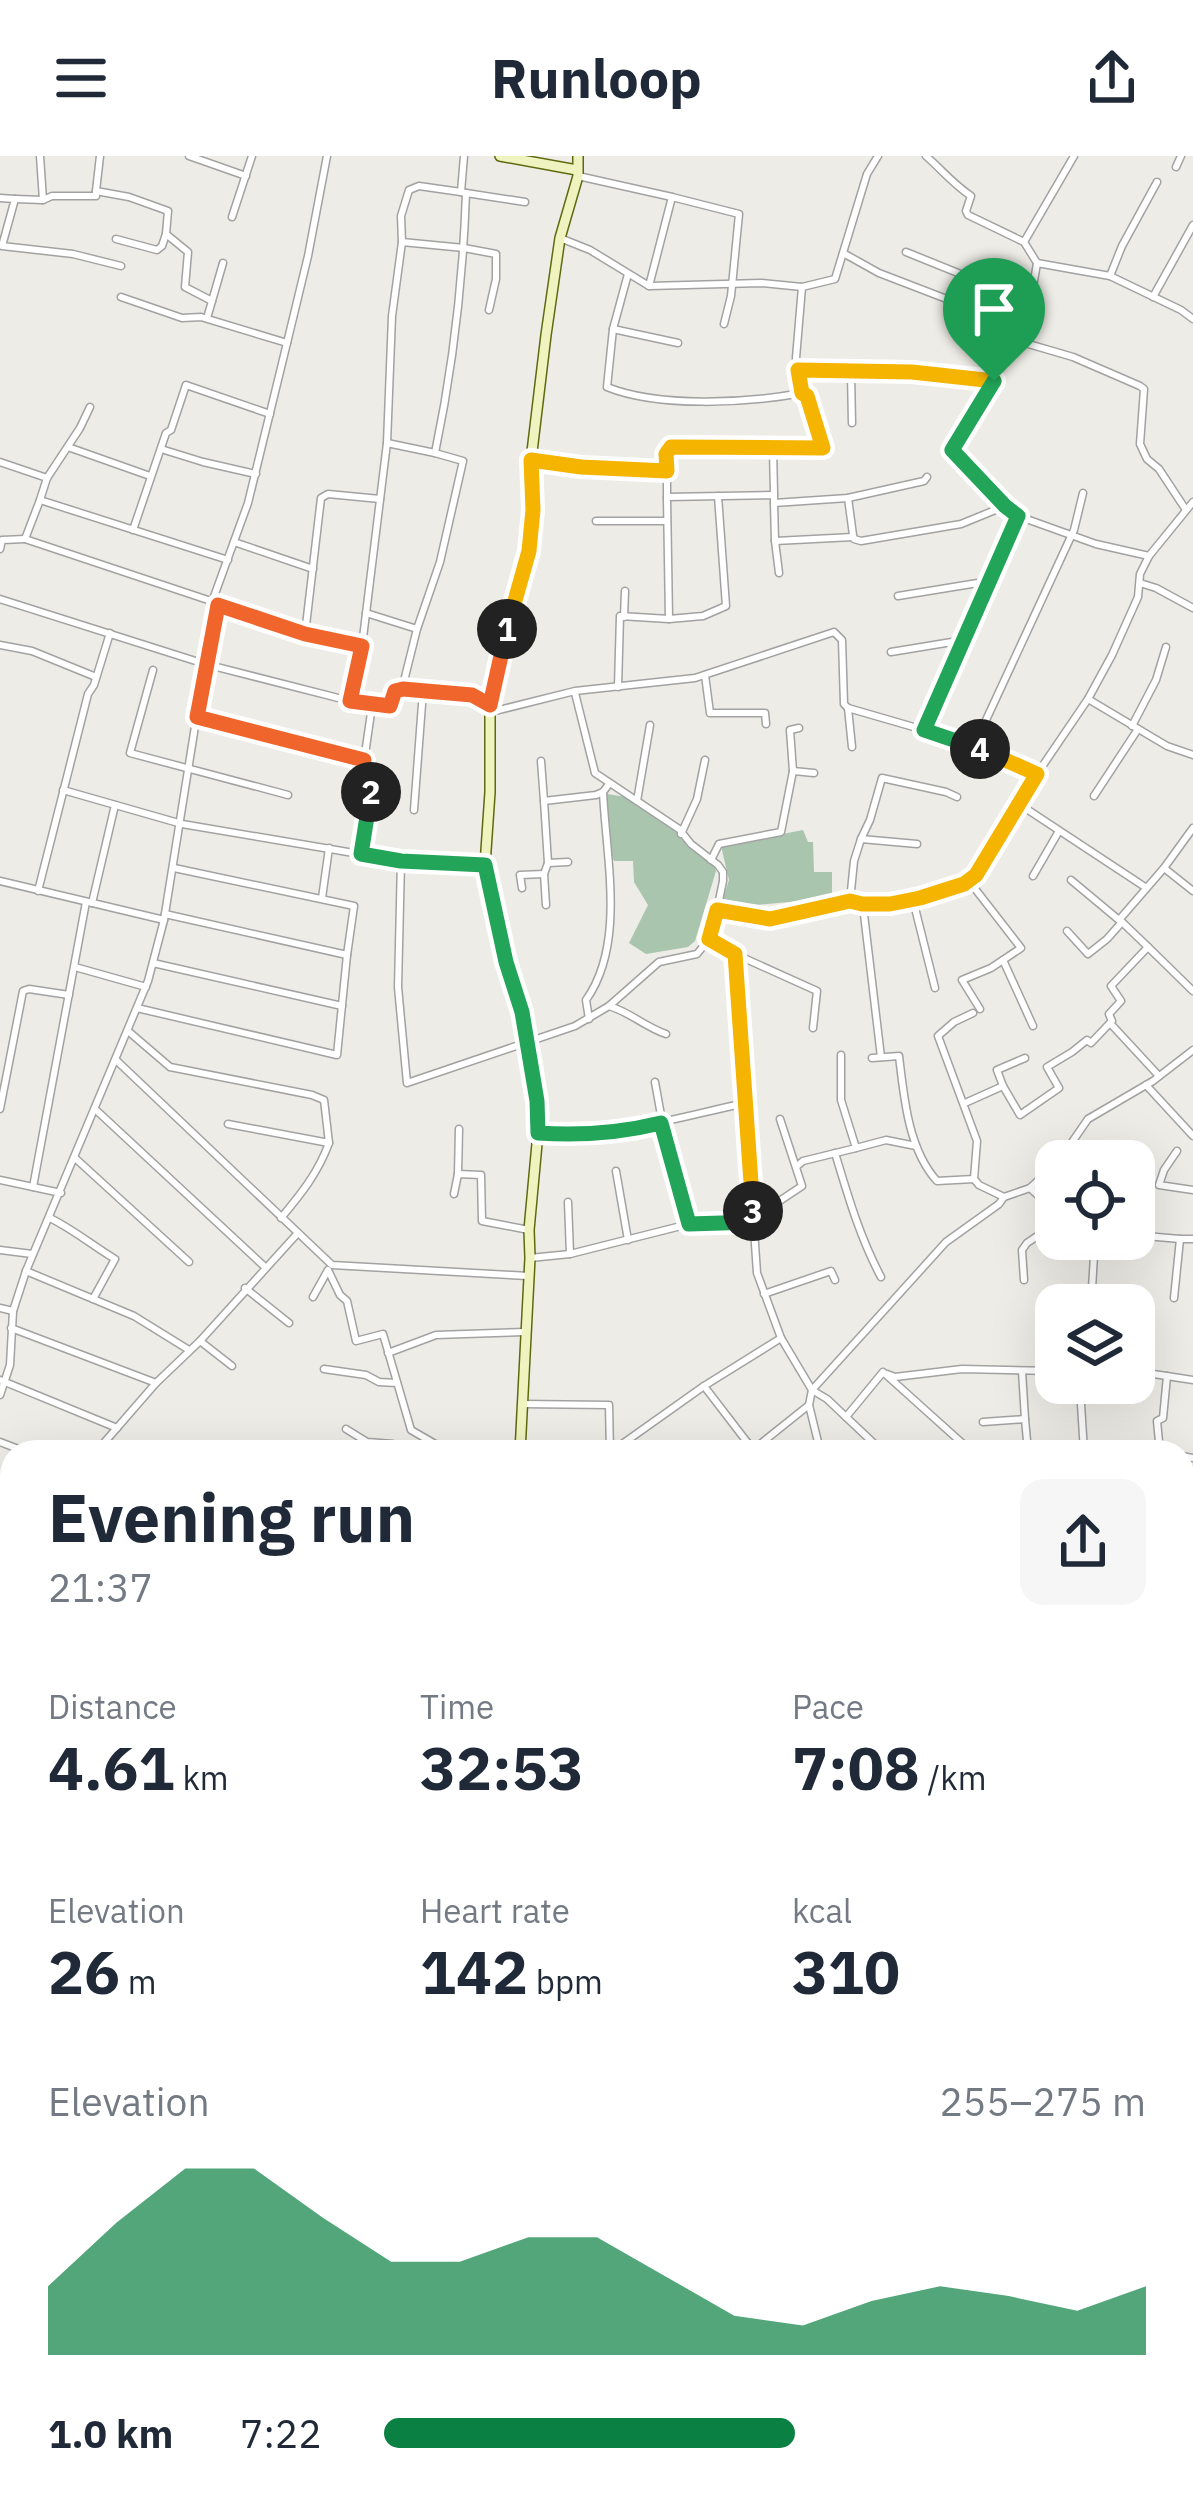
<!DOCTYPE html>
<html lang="en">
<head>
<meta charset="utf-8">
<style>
	:root { --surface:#fff; --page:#f6f6f7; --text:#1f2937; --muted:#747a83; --accent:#0b8043 }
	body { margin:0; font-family:"IBM Plex Sans",sans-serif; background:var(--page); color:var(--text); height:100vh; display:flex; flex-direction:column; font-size:45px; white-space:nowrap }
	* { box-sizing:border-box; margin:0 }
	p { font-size:39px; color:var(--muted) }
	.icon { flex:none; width:66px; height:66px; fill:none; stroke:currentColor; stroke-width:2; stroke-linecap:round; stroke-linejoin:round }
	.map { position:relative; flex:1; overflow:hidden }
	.details { position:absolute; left:0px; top:1284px; width:1194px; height:1062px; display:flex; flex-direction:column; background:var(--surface); border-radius:36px 36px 0 0; box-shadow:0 12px 48px #0002 }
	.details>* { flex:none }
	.controls { position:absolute; left:1035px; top:984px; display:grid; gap:24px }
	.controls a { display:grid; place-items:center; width:120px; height:120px; border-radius:24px; background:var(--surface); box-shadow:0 12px 48px #0002; font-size:60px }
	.pin { position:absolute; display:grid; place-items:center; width:102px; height:102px; color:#fff; margin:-123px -51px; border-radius:50% 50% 50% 0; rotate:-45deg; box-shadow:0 0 12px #0007 }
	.pin .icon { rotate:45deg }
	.km { position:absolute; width:60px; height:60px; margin:-30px; border-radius:50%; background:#222; color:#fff; font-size:33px; line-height:60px; text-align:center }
	.round { display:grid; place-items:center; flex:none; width:126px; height:126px; border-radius:24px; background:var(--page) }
	.head { display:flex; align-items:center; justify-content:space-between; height:204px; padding:0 48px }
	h1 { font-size:66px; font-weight:800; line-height:90px }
	.stats { display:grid; grid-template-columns:repeat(3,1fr); gap:18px; height:204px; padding:12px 48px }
	.stats div { display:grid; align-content:center }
	.stats b { font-size:60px; font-weight:800 }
	.stats small { font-size:33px; font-weight:400 }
	.stats p { font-size:33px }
	.chart { height:336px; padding:24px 48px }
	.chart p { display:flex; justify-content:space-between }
	.chart svg { width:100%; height:216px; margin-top:12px; fill:var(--accent); opacity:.7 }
	ul { padding:0 48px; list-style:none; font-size:39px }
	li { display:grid; grid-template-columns:192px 144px 1fr; align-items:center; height:90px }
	li i { height:30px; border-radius:15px; background:var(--accent) }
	header { display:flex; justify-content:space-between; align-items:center; height:156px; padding:0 48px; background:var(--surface); font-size:54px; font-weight:800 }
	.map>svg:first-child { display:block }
	.cemetery { fill:#a9c5ae }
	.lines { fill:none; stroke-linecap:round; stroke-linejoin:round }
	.street-casing { stroke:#a2a2a2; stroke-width:9 }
	.secondary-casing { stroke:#5d6a10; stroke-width:12 }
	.street { stroke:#fff; stroke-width:6 }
	.secondary { stroke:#eef3bf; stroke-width:9 }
	.split-1-casing { stroke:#fff; stroke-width:24 }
	.split-2-casing { stroke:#fff; stroke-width:24 }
	.split-3-casing { stroke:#fff; stroke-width:24 }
	.split-4-casing { stroke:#fff; stroke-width:24 }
	.split-5-casing { stroke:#fff; stroke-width:24 }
	.split-1 { stroke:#f5b400; stroke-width:15 }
	.split-2 { stroke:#f0652b; stroke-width:15 }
	.split-3 { stroke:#22a559; stroke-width:15 }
	.split-4 { stroke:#f5b400; stroke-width:15 }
	.split-5 { stroke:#22a559; stroke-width:15 }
</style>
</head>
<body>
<header><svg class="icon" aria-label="menu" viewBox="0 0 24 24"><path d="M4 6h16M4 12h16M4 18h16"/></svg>Runloop<svg class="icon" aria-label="share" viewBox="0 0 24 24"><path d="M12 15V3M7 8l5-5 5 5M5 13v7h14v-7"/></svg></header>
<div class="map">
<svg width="1193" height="2346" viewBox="0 0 1193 2346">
	<rect width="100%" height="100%" fill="#eeece6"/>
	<g class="cemetery">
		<path d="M607 638 626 641 677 677 680 682 713 707 716 715 695 785 688 791 646 798 629 787 648 749 634 726 633 705H614C605 685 605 660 607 638Z"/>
		<path d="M803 674 808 686H813L814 716H832V742L735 751 721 749 729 724 721 690Z"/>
	</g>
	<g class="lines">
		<defs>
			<g id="street">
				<path d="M100 0 96 35 129 41 168 55 166 78 188 96 185 131 212 145 207 162"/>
				<path d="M189 0 246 20"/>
				<path d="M926 0C943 15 952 27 971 40L966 55 968 59 1024 86 1037 107"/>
				<path d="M1176 11 1181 0"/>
				<path d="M578 20 672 41 649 130 761 127 802 131 835 123 867 18 878 0"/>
				<path d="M1157 26 1122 90 1110 120 1181 154 1193 163"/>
				<path d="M466 37 525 46"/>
				<path d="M672 41 739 58 731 140 724 168"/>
				<path d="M0 42 15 43 2 90 73 98 121 110"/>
				<path d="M15 43 43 44 40 0"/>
				<path d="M43 44 52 40H96V35"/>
				<path d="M232 61 252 0"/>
				<path d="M560 82 590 94 649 130"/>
				<path d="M116 83 157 94 162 90 166 78"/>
				<path d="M402 86 401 60 409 34 419 30 461 36"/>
				<path d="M1024 86 1074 0"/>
				<path d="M906 96 1030 146"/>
				<path d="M843 97 879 117 983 157V171L1015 184"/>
				<path d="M628 118 613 173 607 231C659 252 747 247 802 237L796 202 802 131"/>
				<path d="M121 141 182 162 201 161 287 187 308 100 327 0"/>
				<path d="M1153 141 1193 69"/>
				<path d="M212 145 223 107"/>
				<path d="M613 173 678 187"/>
				<path d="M1024 185 1037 107 1110 120"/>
				<path d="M287 187 248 347 212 446 305 478 362 490 387 287 435 297"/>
				<path d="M798 214 912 216 994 225 975 259 952 289 954 298 1005 350 1018 360 1096 388 1149 400"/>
				<path d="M851 217 852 267"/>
				<path d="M994 224 1015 184 1073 201 1140 230 1144 233 1140 288 1147 303 1159 313 1186 354"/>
				<path d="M387 287 392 160 402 86 464 92 496 98V123L489 154"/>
				<path d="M68 291 150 320"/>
				<path d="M161 293 203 306 256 318"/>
				<path d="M773 293 774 338"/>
				<path d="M531 304 581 311 667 315V341L774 339V347L848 342 924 325 927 321"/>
				<path d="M0 306 47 322 40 344 228 404"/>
				<path d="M667 315 666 298 672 291 823 292 807 240 802 237"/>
				<path d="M47 322 80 272 90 251"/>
				<path d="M667 342 669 463 703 460 726 450 718 340"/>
				<path d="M848 342 853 379 854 383 861 385 961 368 1005 350"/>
				<path d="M40 344 25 383 211 445"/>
				<path d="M774 347 775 385 853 381"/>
				<path d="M1018 360 924 574 974 590 1037 618"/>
				<path d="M596 365H667"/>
				<path d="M133 374 166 277 171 274 186 229 270 258"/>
				<path d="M775 385 779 417"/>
				<path d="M234 386 313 413"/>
				<path d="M0 393 2 384 25 383"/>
				<path d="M1140 427 1156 432 1193 452"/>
				<path d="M898 440 990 425"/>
				<path d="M0 443 205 508 350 545 390 550 395 535 402 533 417 473 440 406 463 305 435 297C453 211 463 125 466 37L461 36 464 0"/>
				<path d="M366 457 417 473"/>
				<path d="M624 461 625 435"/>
				<path d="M305 478 321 342 328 338 380 343"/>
				<path d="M0 489 32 495 96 521"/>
				<path d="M891 496 964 484"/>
				<path d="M153 514 130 597 288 639"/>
				<path d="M705 519 710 557H765L766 568"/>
				<path d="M618 531 620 460 669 463"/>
				<path d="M402 533 472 539 490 549"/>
				<path d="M575 537 595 617 679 673 691 688 718 709 723 716V725L717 754"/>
				<path d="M1088 543 1167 590 1193 599"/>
				<path d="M350 545 362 490"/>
				<path d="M848 552 852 591"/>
				<path d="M491 556 575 535 695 522 834 476 842 484 844 548 848 552 924 574"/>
				<path d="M197 561 364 605 372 550"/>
				<path d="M1132 570 1156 524 1166 491"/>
				<path d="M974 590 1074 374 1083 337"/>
				<path d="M541 605 544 645 596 639 603 636 609 628"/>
				<path d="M793 615 814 617"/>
				<path d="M63 634 182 668 401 705 485 709"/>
				<path d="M1094 640 1138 573"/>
				<path d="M544 645 548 707 568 706"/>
				<path d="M637 645 650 569"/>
				<path d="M1019 648 1145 731"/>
				<path d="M414 654 423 535"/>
				<path d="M681 678 697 643 705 604"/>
				<path d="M861 683 870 664 882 622 946 636 957 641"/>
				<path d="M361 698 373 630 361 624 364 605"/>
				<path d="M711 704 719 688 781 676 793 615 790 574 799 572"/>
				<path d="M401 705 398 831 407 927 575 870 609 850 659 806 697 798 709 783 717 754 770 763 850 745C882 753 951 743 976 719L1037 618 1088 543 1112 499 1138 441 1140 418 1149 400 1193 346"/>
				<path d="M1164 712 1193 735"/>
				<path d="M1033 720 1059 675"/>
				<path d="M1071 724 1119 764"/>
				<path d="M0 725 164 764"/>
				<path d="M969 725 1021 792 991 812 962 824 980 853"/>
				<path d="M522 732 520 719 544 718"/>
				<path d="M38 735 88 538 94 529 110 477"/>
				<path d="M322 742 329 692"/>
				<path d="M913 744 935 832"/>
				<path d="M850 745 854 705 861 683 917 688"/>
				<path d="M92 747 115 649"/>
				<path d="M546 749 544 718 548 707"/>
				<path d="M863 750 881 901"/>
				<path d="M165 758 347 799 354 750 174 712"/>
				<path d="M1119 764 1164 712 1193 672"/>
				<path d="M1067 775 1088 798 1107 783 1122 766 1148 791"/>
				<path d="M709 783 735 798 757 1117 781 1182 812 1234 827 1243 883 1296"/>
				<path d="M735 798 817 835 813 872"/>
				<path d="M1003 804 1033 870"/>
				<path d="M153 807 342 850"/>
				<path d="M75 811 146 831"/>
				<path d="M609 850C630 856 645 871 666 878"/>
				<path d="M137 852 337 899 347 799"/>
				<path d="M973 857 954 866 938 880 977 985 974 1023 979 1029 1004 1041"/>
				<path d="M589 863 586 844C626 788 606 702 603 636"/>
				<path d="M128 875 170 911 312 939 324 944 329 987 228 968"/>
				<path d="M872 902 899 900C904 941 908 993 937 1025L974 1023"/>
				<path d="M116 904 332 1109 528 1120"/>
				<path d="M1159 920 1110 867 1112 865 1109 858 1121 845 1111 830 1148 791 1193 835"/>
				<path d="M655 926 668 998 689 1068"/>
				<path d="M1146 929 1193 980"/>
				<path d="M1003 930 1020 959 1059 932 1047 911 1072 896 1087 884 1091 887 1110 867"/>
				<path d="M965 947 1003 930 997 914 1025 902"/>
				<path d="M0 953 23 835 29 833 69 839"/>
				<path d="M96 954 265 1111"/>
				<path d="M538 977C614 982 672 963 745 947"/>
				<path d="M856 992 886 984 916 990"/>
				<path d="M1177 995 1164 1014 1159 1029 1193 1034"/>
				<path d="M835 997C848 1040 860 1082 881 1121"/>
				<path d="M75 1002 189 1106"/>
				<path d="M1059 1005 1088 963 1153 925 1193 894"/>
				<path d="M797 1010 803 1005 856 992 841 944V899"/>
				<path d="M616 1015 628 1084"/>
				<path d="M458 1018 459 973"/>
				<path d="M0 1024 61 1037"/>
				<path d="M33 1031 86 746"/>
				<path d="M1030 1032 1056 1056"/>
				<path d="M454 1038 458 1018 481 1019 482 1065 529 1074"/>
				<path d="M568 1046 570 1098"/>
				<path d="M753 1058 769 1052 802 1030 780 963"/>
				<path d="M50 1062C74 1074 92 1089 115 1103L93 1143"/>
				<path d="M281 1062C301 1038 318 1017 329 987"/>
				<path d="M1134 1079 1180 1083"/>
				<path d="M0 1094 32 1098"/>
				<path d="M530 1102 570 1098 689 1068 754 1066"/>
				<path d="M26 1115 134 1160 189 1194"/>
				<path d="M1024 1124 1022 1094 1027 1087 1049 1072 1056 1056"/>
				<path d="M245 1132 289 1167"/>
				<path d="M764 1138 831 1115 835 1124"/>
				<path d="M313 1141 328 1114 340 1139 347 1145 356 1185 383 1178 411 1274 449 1296"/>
				<path d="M1174 1142 1180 1083H1193"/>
				<path d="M1091 1149 1095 1083"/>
				<path d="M0 1152 13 1155"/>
				<path d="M11 1172 156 1227"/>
				<path d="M200 1185 232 1210"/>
				<path d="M388 1197 436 1179 525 1176"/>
				<path d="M324 1213 366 1219 379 1226 397 1227"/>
				<path d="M1022 1215 1025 1263"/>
				<path d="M1134 1215 1193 1224"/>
				<path d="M887 1218 895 1221 962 1213 1056 1215"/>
				<path d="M0 1224 117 1272"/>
				<path d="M1084 1227 1081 1248 1084 1296"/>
				<path d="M0 1239 10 1209 13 1155 26 1115 148 825 164 764 205 508 218 450"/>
				<path d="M522 1248 609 1249 610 1296"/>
				<path d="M846 1261 883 1216 972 1296"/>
				<path d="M983 1266 1025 1263 1028 1296"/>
				<path d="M346 1273 367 1286 393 1288 401 1296"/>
				<path d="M0 1286 26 1296"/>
				<path d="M747 1286 704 1230 781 1182"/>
				<path d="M96 1296 156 1227 200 1185 297 1078"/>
				<path d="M611 1296 704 1230"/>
				<path d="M732 1296 747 1286 754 1293 809 1249"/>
				<path d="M817 1296 819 1290 809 1249 812 1234 946 1086 999 1048 1004 1041 1030 1032 1056 1008"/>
				<path d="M1160 1296 1157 1265 1163 1262 1167 1220"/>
				<path d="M1182 1300 1193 1302"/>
				<path d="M0 1350 12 1355"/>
				<path d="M1182 1376 1193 1377"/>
				<path d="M0 1456 12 1459"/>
				<path d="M1182 1459 1193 1462"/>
				<path d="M1191 1501 1193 1502"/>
				<path d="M0 1520 12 1523"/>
				<path d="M1182 1603 1193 1615"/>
				<path d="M0 1657 12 1625"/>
				<path d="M1182 1698 1193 1683"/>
				<path d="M1182 1714 1191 1705 1193 1707"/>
				<path d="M1182 1781 1193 1788"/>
				<path d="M1182 1811 1193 1795"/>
				<path d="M0 1819 12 1808"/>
				<path d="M1190 1889 1193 1884"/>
				<path d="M0 1909 12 1911"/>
				<path d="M1182 1941 1193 1948"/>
				<path d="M0 2107 12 2064"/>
				<path d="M1182 2140 1193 2144"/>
				<path d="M0 2223 12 2226"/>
				<path d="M1182 2245 1193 2248"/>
				<path d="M0 2271 12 2274"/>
				<path d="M143 2334 159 2346"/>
				<path d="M465 2334 468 2346"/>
				<path d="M1088 2336 1134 2346"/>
				<path d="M945 2337 966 2346"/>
				<path d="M100 2346 107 2334"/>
				<path d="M803 2346 816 2334"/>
				<path d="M1169 2346 1172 2334"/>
			</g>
			<g id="secondary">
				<path d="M500 0 577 14"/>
				<path d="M520 1296 530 1102 529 1074 538 977 537 945 522 856 506 806 485 709 490 636V540L529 395 533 354 531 304 546 179 560 82 578 20V0"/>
				<path d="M0 1400 12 1407"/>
				<path d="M1182 1966 1193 1955"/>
				<path d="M1182 2286 1193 2289"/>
				<path d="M426 2334 431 2346"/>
				<path d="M938 2346 947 2334"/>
			</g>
		</defs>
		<use href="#street" class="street-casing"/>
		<use href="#secondary" class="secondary-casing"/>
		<use href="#street" class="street"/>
		<use href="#secondary" class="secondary"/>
	</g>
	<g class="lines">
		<defs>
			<path id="split-1" d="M507 473 529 395 533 354 531 304 581 311 667 315 666 298 671 291 823 292 807 240 802 237 798 214 912 216 994 225"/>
			<path id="split-2" d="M371 636 373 629 361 625 364 604 197 561 218 449 305 478 362 490 350 545 390 550 395 535 403 533 472 539 490 549 507 473"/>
			<path id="split-3" d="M371 636 361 698 401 705 485 709 506 806 522 856 537 945 538 977C580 980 620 977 661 967L689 1068 754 1066 753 1055"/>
			<path id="split-4" d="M753 1055 735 798 709 783 717 754 770 763 850 745 862 748H890L920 742 964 728 976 719 1037 618 980 593"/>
			<path id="split-5" d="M980 593 924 574 1018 360 1005 350 952 294 994 225"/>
		</defs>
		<use href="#split-1" class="split-1-casing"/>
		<use href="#split-2" class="split-2-casing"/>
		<use href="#split-3" class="split-3-casing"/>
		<use href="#split-4" class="split-4-casing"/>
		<use href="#split-5" class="split-5-casing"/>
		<use href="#split-1" class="split-1"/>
		<use href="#split-2" class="split-2"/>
		<use href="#split-3" class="split-3"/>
		<use href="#split-4" class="split-4"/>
		<use href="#split-5" class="split-5"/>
	</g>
</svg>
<div class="controls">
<a><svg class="icon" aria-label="locate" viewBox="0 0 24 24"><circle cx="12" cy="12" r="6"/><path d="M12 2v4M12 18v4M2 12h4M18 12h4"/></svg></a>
<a><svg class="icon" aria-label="layers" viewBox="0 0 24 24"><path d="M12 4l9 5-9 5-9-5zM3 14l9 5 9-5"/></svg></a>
</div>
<div class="pin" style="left:994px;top:225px;background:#1e9e55"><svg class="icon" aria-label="arrive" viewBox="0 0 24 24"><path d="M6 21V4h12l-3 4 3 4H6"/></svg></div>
<b class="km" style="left:507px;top:473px">1</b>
<b class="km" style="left:371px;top:636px">2</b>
<b class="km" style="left:753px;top:1055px">3</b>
<b class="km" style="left:980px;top:593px">4</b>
<section class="details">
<div class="head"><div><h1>Evening run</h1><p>21:37</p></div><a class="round"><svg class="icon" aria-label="share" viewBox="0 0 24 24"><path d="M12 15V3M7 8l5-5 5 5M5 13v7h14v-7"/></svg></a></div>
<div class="stats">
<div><p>Distance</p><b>4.61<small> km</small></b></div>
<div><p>Time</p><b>32:53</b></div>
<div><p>Pace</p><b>7:08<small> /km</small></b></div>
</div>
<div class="stats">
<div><p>Elevation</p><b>26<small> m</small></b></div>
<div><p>Heart rate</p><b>142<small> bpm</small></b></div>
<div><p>kcal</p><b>310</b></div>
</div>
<div class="chart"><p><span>Elevation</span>255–275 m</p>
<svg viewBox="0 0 160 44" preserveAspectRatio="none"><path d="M0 44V30L10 17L20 6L30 6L40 16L50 25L60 25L70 20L80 20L90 28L100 36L110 38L120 33L130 30L140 32L150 35L160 30V44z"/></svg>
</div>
<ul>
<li><b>1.0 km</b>7:22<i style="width:54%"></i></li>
</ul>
</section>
</div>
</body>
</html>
